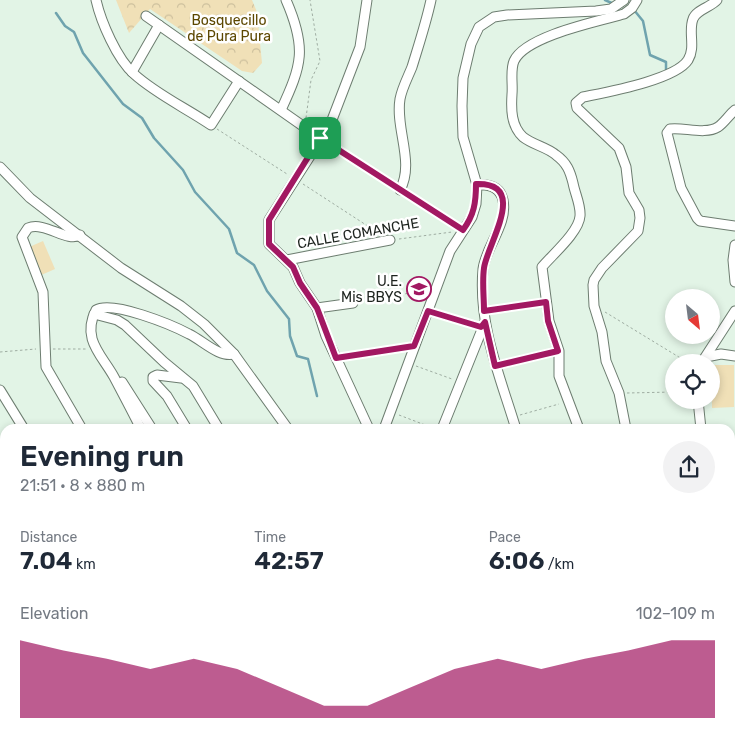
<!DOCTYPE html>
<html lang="en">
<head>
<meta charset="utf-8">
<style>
	:root { --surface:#fff; --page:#f2f2f3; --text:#1f2937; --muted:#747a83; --accent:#a21862 }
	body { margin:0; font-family:Rubik,sans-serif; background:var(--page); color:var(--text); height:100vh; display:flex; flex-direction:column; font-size:19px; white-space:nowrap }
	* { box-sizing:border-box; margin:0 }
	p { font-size:16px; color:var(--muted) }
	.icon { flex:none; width:28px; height:28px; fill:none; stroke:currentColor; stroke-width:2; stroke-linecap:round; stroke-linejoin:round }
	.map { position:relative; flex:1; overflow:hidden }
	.drawer { position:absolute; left:0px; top:424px; width:735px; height:321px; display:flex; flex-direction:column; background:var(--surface); border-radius:15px 15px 0 0; box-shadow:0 2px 8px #0003 }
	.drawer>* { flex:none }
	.needle { width:32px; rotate:152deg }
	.controls { position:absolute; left:665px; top:289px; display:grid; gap:10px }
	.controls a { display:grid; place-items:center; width:55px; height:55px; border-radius:50%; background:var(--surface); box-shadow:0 2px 8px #0003; font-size:25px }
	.pin { position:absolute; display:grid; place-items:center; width:42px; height:42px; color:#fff; margin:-21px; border-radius:10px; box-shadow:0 2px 8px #0006 }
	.round { display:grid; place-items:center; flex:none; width:52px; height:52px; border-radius:26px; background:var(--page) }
	.summary { display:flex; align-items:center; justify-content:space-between; height:85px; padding:0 20px }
	h1 { font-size:28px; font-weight:600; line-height:38px }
	.stats { display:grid; grid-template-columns:repeat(3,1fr); gap:8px; height:85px; padding:5px 20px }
	.stats div { display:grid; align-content:center }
	.stats b { font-size:25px; font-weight:600 }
	.stats small { font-size:14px; font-weight:400 }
	.stats p { font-size:14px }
	.chart { height:140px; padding:10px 20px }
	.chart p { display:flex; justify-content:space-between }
	.chart svg { width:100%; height:90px; margin-top:5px; fill:var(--accent); opacity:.7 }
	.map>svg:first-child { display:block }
	.forest { fill:url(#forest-crowns) }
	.garden { fill:#f0e0b7 }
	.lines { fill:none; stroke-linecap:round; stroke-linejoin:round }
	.stream { stroke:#6fa3ae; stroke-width:2.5 }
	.minor-casing { stroke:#6d7d70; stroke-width:11 }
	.path { stroke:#9fada2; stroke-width:1; stroke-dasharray:2.5 2.5; stroke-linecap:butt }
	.minor { stroke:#fff; stroke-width:9 }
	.route-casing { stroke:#fff; stroke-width:10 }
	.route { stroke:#a21862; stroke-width:6 }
	.labels { text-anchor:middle; stroke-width:5; stroke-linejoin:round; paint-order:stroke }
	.park-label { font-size:14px; fill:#5c4700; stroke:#fff }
	.street-label { font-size:14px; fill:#1d231e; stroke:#fff }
	.poi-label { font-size:14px; fill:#1d231e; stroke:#fff; text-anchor:end }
</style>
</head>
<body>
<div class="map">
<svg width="735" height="744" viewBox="0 0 735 744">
	<defs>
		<pattern id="forest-crowns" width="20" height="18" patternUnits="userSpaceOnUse" patternTransform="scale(1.25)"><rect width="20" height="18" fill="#f0e0b7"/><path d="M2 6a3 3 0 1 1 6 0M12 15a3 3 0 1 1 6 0" fill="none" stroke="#cdc09d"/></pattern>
	</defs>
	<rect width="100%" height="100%" fill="#e2f4e6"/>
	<path class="forest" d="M116 0H252L257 12 262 63 253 73 242 71 150 9 129 33Z"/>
	<g class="garden">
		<path d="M43 241 55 269 39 276 27 248Z"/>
		<path d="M711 365H734V407L712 408Z"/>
	</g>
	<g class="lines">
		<g class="stream">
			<path d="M605 0 614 4"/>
			<path d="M634 10 643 21 650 55 666 62V71"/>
			<path d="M56 13 65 26 74 32 83 53 123 104 142 118 154 138 183 170 195 192 229 229 237 253 254 265 267 291 289 319 290 336 297 356 308 359 317 396"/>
			<path d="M540 744 541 740"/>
		</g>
		<defs>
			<g id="minor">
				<path d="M96 0C101 22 117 59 134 74 156 94 186 108 211 125L239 81"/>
				<path d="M367 0 360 47 330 125 269 220V244L293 267 300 283 317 308 326 336 369 429"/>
				<path d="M146 16 320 138"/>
				<path d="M132 72 159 25"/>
				<path d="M281 110C302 65 307 48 286 0"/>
				<path d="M735 110C729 115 724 123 718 127 705 135 684 127 670 129L667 133 681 188 697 218 700 221 735 226"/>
				<path d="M0 167 30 198 121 268 181 306 204 324 234 354 288 429"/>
				<path d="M477 185 463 137 462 106 463 78 471 44 479 27 494 17 507 15 596 11 611 9 624 0"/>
				<path d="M400 190C415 162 395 129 400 99 402 88 408 77 412 67 419 44 426 23 431 0"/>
				<path d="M80 235C67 243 45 221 28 228L22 237 43 292 46 367 82 429"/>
				<path d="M735 245 733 260 735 282"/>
				<path d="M287 260 390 240"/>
				<path d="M317 308 353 303"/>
				<path d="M94 314 117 320 125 325 164 362 193 386 219 429"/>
				<path d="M706 357 721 354 735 356"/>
				<path d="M702 362 735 311"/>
				<path d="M181 378 157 375 153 377V381L167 396 187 429"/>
				<path d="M122 382 152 429"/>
				<path d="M0 390 24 429"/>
				<path d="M698 400 701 429"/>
				<path d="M141 429C132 411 123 394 114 377 102 355 81 339 96 310 112 300 172 325 189 334 202 340 219 358 234 354"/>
				<path d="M384 429 450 251 472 217 476 204 477 185C489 184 500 187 503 200 508 224 486 246 483 269 478 326 500 376 516 429"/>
				<path d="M442 429 485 322"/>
				<path d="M579 429 559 376V351L549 321 542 267C552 255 579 232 580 216 581 205 575 194 573 183 570 171 567 163 556 155 547 147 533 145 523 137 511 126 511 109 512 94 513 84 510 70 514 61 525 36 599 21 624 14L632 8 637 0"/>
				<path d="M626 429 619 393 606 361 602 332 594 306 593 285 594 280 602 268 638 231 640 218 639 210 629 193 626 167 619 148 577 108 576 103 583 97C607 92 675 80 688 60 696 47 688 32 693 19 696 10 711 7 717 0"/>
				<path d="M0 492 4 500"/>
				<path d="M730 519 735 521"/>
				<path d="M0 618 5 626"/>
				<path d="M730 618 735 604"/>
				<path d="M0 641 5 640"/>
				<path d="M0 683 5 681"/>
				<path d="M730 692 735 685"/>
				<path d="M0 729 5 727"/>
				<path d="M119 740 122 744"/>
				<path d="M183 740 185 744"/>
				<path d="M238 740 240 744"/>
				<path d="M297 740 299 744"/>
				<path d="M470 740 474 744"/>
				<path d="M500 740 505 744"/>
				<path d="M97 744 105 740"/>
				<path d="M341 744V741"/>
				<path d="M419 744 420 740"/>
				<path d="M435 744 438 740 446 744"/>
				<path d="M554 744V740"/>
				<path d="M565 744 567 740"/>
				<path d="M579 744 584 740"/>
				<path d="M702 744 704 740"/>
			</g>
		</defs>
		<use href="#minor" class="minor-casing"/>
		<g class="path">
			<path d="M306 118 311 80 320 61 310 0"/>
			<path d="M217 129 287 174"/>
			<path d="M329 144 393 185"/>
			<path d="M303 184 380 234"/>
			<path d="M407 194 456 226"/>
			<path d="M399 239 452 232"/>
			<path d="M361 302 426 290"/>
			<path d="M492 310 538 303"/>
			<path d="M605 312 687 362"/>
			<path d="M436 313 476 325"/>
			<path d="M53 349H86"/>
			<path d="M0 352 36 349"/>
			<path d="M344 357 404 347"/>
			<path d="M503 364 550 353"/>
			<path d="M416 366 452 379"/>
			<path d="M627 393 674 392"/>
			<path d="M399 415 433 428"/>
			<path d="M520 415 559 404"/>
			<path d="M0 554 5 555"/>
			<path d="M730 659 735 662"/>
			<path d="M604 740 607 744"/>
		</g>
		<use href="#minor" class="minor"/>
	</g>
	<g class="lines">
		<defs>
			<path id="route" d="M320 138 463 230C474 215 476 203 476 184 530 182 487 244 484 268 482 282 484 297 484 311L546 302 548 321 558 351 495 366 485 322 481 327 428 311 414 346 336 358 317 308 300 283 293 267 269 244V220Z"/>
		</defs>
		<use href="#route" class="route-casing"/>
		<use href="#route" class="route"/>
	</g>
	<defs>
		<symbol id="school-ring" viewBox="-11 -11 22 22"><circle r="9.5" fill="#fff" stroke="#a21862" stroke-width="1.5"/><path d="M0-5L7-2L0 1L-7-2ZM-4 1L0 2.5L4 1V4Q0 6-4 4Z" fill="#a21862"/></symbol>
	</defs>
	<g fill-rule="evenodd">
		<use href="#school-ring" x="405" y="275" width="28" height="28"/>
	</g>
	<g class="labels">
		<g class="park-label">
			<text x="229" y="25">Bosquecillo<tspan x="229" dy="16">de Pura Pura</tspan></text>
		</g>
		<g class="street-label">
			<text transform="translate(358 233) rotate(-10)" y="5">CALLE COMANCHE</text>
		</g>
		<g class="poi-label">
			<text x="402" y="286">U.E.<tspan x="402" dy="16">Mis BBYS</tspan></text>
		</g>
	</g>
</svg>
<div class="controls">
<a><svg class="needle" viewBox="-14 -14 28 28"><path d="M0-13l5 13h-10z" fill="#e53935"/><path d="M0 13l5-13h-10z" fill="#747a83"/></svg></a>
<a><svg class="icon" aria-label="locate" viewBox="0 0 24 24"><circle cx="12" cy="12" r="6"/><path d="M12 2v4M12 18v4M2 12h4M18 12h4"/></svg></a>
</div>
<div class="pin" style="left:320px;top:138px;background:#1e9e55"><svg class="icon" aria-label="arrive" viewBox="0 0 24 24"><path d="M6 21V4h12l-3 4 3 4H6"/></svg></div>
<section class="drawer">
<div class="summary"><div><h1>Evening run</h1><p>21:51 · 8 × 880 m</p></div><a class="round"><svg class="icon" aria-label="share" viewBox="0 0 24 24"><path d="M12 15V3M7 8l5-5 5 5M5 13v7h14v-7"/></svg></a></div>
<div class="stats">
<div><p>Distance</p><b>7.04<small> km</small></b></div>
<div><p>Time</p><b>42:57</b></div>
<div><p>Pace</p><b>6:06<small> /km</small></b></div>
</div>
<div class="chart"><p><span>Elevation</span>102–109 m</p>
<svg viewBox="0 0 160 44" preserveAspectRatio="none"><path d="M0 44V6L10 11L20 15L30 20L40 15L50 20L60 29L70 38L80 38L90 29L100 20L110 15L120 20L130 15L140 11L150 6L160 6V44z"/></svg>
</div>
</section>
</div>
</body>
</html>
